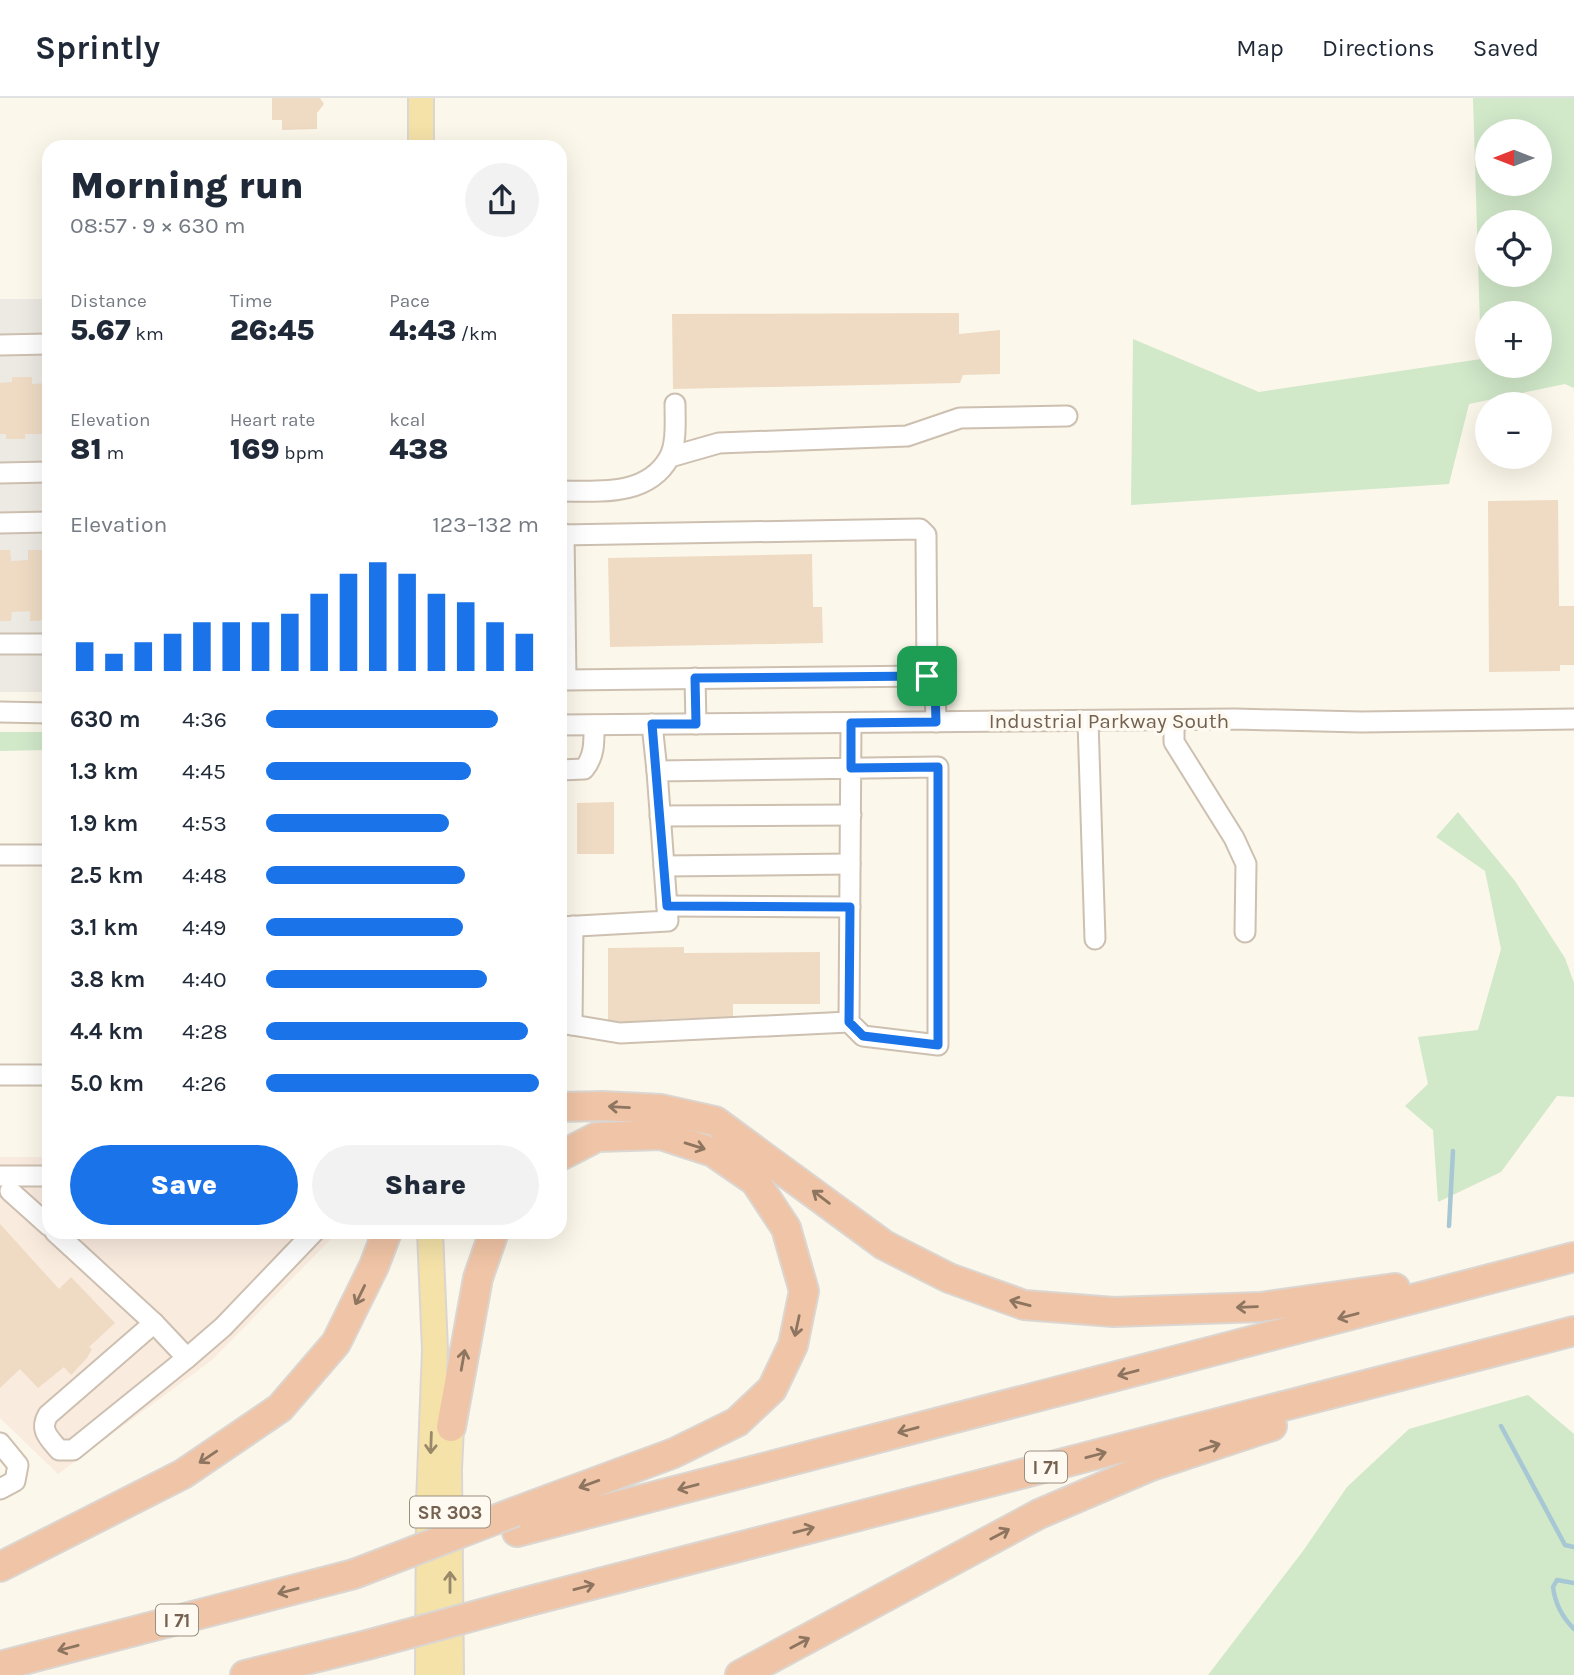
<!DOCTYPE html>
<html lang="en">
<head>
<meta charset="utf-8">
<style>
	:root { --surface:#fff; --page:#f2f2f3; --text:#1f2937; --muted:#747a83; --line:#e0e1e3; --accent:#1a73e8 }
	body { margin:0; font-family:Karla,sans-serif; background:var(--page); color:var(--text); height:100vh; display:flex; flex-direction:column; font-size:26px; white-space:nowrap }
	* { box-sizing:border-box; margin:0 }
	p { font-size:23px; color:var(--muted) }
	.icon { flex:none; width:38px; height:38px; fill:none; stroke:currentColor; stroke-width:2; stroke-linecap:round; stroke-linejoin:round }
	.map { position:relative; flex:1; overflow:hidden }
	.panel { position:absolute; left:42px; top:42px; width:525px; height:1099px; display:flex; flex-direction:column; background:var(--surface); border-radius:21px; box-shadow:0 7px 28px #0002 }
	.panel>* { flex:none }
	.needle { width:46px; rotate:270deg }
	.buttons { position:absolute; left:1475px; top:21px; display:grid; gap:14px }
	.buttons a { display:grid; place-items:center; width:77px; height:77px; border-radius:50%; background:var(--surface); box-shadow:0 7px 28px #0002; font-size:35px }
	.pin { position:absolute; display:grid; place-items:center; width:60px; height:60px; color:#fff; margin:-30px; border-radius:14px; box-shadow:0 4px 10px #0006 }
	.round { display:grid; place-items:center; flex:none; width:74px; height:74px; border-radius:37px; background:var(--page) }
	.summary { display:flex; align-items:center; justify-content:space-between; height:119px; padding:0 28px }
	h1 { font-size:38px; font-weight:800; line-height:52px }
	.metrics { display:grid; grid-template-columns:repeat(3,1fr); gap:10px; height:119px; padding:7px 28px }
	.metrics div { display:grid; align-content:center }
	.metrics b { font-size:30px; font-weight:800 }
	.metrics small { font-size:19px; font-weight:400 }
	.metrics p { font-size:19px }
	.chart { height:196px; padding:14px 28px }
	.chart p { display:flex; justify-content:space-between }
	.chart svg { width:100%; height:126px; margin-top:7px; stroke:var(--accent); stroke-width:6 }
	.primary-button { display:flex; gap:14px; margin-top:auto; padding:14px 28px }
	.primary-button a { flex:1; height:80px; border-radius:42px; background:var(--accent); color:#fff; font-size:28px; font-weight:800; line-height:80px; text-align:center }
	.primary-button a+a { background:var(--page); color:var(--text) }
	ul { padding:0 28px; list-style:none; font-size:23px }
	li { display:grid; grid-template-columns:112px 84px 1fr; align-items:center; height:52px }
	li i { height:18px; border-radius:9px; background:var(--accent) }
	header { display:flex; align-items:center; gap:42px; box-sizing:border-box; height:98px; padding:0 35px; background:var(--surface); border-bottom:2px solid var(--line) }
	header strong { font-size:33px }
	nav { display:flex; gap:38px; margin-inline-start:auto; font-size:24px }
	.map>svg:first-child { display:block }
	.commercial { fill:#faebdf }
	.industrial { fill:#ede9e3 }
	.green { fill:#d1e8c9; fill-rule:evenodd }
	.lines { fill:none; stroke-linecap:round; stroke-linejoin:round }
	.stream { stroke:#a7c7d5; stroke-width:4.5 }
	.building { fill:#efdbc4 }
	.minor-casing { stroke:#cdc0b1; stroke-width:23 }
	.major-casing { stroke:#dbd6d1; stroke-width:28 }
	.highway-casing { stroke:#dbd6d1; stroke-width:32 }
	.minor { stroke:#fff; stroke-width:19 }
	.major { stroke:#f4e2a8; stroke-width:24 }
	.highway { stroke:#f0c4a6; stroke-width:28 }
	.highway-bridge-casing { stroke:#dbd6d1; stroke-width:32; stroke-linecap:butt }
	.highway-bridge { stroke:#f0c4a6; stroke-width:28 }
	.oneway { stroke:#8d7560 }
	.oneway2 { stroke:#9a886a }
	.route-casing { stroke:#fff; stroke-width:14 }
	.route { stroke:#1a73e8; stroke-width:9 }
	.labels { text-anchor:middle; stroke-width:7; stroke-linejoin:round; paint-order:stroke }
	.shield { fill:#fefaf1; stroke:#9d8f80; stroke-width:2 }
	.shield-label { font-size:19px; font-weight:bold; fill:#74614f }
	.street-label { font-size:21px; fill:#74614f; stroke:#fefaf1 }
</style>
</head>
<body>
<header>
<strong>Sprintly</strong>
<nav><a>Map</a><a>Directions</a><a>Saved</a></nav>
</header>
<div class="map">
<svg width="1574" height="1577" viewBox="0 0 1574 1577">
	<rect width="100%" height="100%" fill="#fbf7ea"/>
	<path class="commercial" d="M0 1059H49V1134H334L330 1142 212 1262 58 1376 0 1320Z"/>
	<rect class="industrial" x="0" y="201" width="49" height="393"/>
	<g class="green">
		<path d="M1473 0H1574V290L1565 286 1469 306 1449 386 1131 407 1133 241 1259 294 1481 261ZM1488 33H1540V86H1488ZM1488 124H1540V177H1488ZM1540 215V268H1488V215Z"/>
		<path d="M0 634H49V652L0 653Z"/>
		<path d="M1458 714 1515 783 1565 860 1574 885V999L1557 998 1501 1074 1438 1104 1433 1032 1405 1008 1428 986 1418 939 1478 932 1501 851 1485 773 1436 739Z"/>
		<path d="M1528 1297 1574 1336V1577H1208L1303 1453 1347 1389 1409 1331Z"/>
	</g>
	<g class="lines">
		<g class="stream">
			<path d="M1449 1128 1453 1053"/>
			<path d="M1501 1328 1565 1447 1574 1449"/>
			<path d="M1574 1485 1557 1482 1553 1489C1555 1505 1562 1519 1574 1531"/>
		</g>
	</g>
	<g class="building">
		<path d="M272 0H320L324 6 317 15V31L282 32V22H272Z"/>
		<path d="M959 215V236L1000 232V276L963 277 960 285 673 291 672 216Z"/>
		<path d="M12 279H32V286L49 285V336H25V341H6V336H0V285L12 284Z"/>
		<path d="M1558 402 1559 508H1574V567H1560V573L1489 574 1488 403Z"/>
		<path d="M0 452H10L11 463 28 462V452H49V522L30 523V513L12 514 11 523H0Z"/>
		<path d="M812 456 813 509H822L823 545 610 549 608 460Z"/>
		<path d="M614 704V756H577V705Z"/>
		<path d="M684 849V855L820 854V906H733V920L662 921 661 924H608V850Z"/>
		<path d="M0 1126 59 1191 71 1179 115 1225 89 1249 92 1251 87 1260 71 1277 64 1269 38 1290 20 1271 0 1290Z"/>
	</g>
	<g class="lines">
		<defs>
			<g id="minor">
				<path d="M0 247 49 246"/>
				<path d="M670 359 719 345 907 338 960 320 1067 318"/>
				<path d="M0 375 49 374"/>
				<path d="M560 393C598 393 647 399 669 360 677 346 675 322 675 306"/>
				<path d="M0 425 49 424"/>
				<path d="M564 436 566 582 927 578"/>
				<path d="M560 437 920 431 926 437 927 578 935 589 936 624"/>
				<path d="M0 546H49"/>
				<path d="M695 580 696 626"/>
				<path d="M0 614 49 615"/>
				<path d="M1174 622V644L1234 740 1246 766 1245 834"/>
				<path d="M1088 623 1095 841"/>
				<path d="M652 626 657 673"/>
				<path d="M560 627 1235 621 1361 624 1574 621"/>
				<path d="M560 672 584 671C595 658 594 643 594 627"/>
				<path d="M660 718 851 717"/>
				<path d="M0 757H49"/>
				<path d="M664 768 850 766"/>
				<path d="M667 808 850 809"/>
				<path d="M560 829 668 823 657 673 938 669V947L863 938 849 924C850 825 850 725 851 625"/>
				<path d="M560 925 620 935 849 924"/>
				<path d="M572 927 573 828"/>
				<path d="M0 977H41"/>
				<path d="M0 1078H49"/>
				<path d="M10 1093 49 1128"/>
				<path d="M55 1134 154 1225 187 1260 223 1229 314 1134"/>
				<path d="M154 1225 48 1317C39 1332 49 1340 59 1352H73L187 1260"/>
				<path d="M0 1345 18 1367 15 1383 0 1391"/>
			</g>
			<g id="major">
				<path d="M421 0V49"/>
				<path d="M448 1311 451 1329 449 1371 451 1577"/>
				<path d="M428 1577 429 1405 435 1252 430 1134"/>
			</g>
			<g id="highway">
				<path d="M560 1009 602 1008 661 1011 715 1023 884 1147 949 1180 1024 1207 1114 1214 1261 1209 1395 1190"/>
				<path d="M451 1329 478 1180 494 1134"/>
				<path d="M515 1414 674 1355 737 1324 772 1291 793 1247 804 1193 786 1130 755 1083 713 1054 661 1037 597 1039 560 1058"/>
				<path d="M517 1434 1574 1159"/>
				<path d="M0 1469 183 1376 280 1310 336 1245 374 1168 387 1134"/>
				<path d="M518 1506 1574 1233"/>
				<path d="M0 1568 354 1476"/>
				<path d="M245 1577 367 1547"/>
				<path d="M740 1577 1039 1416 1151 1368 1272 1328"/>
			</g>
		</defs>
		<use href="#minor" class="minor-casing"/>
		<use href="#major" class="major-casing"/>
		<use href="#highway" class="highway-casing"/>
		<use href="#minor" class="minor"/>
		<use href="#major" class="major"/>
		<use href="#highway" class="highway"/>
		<defs>
			<g id="highway-bridge">
				<path d="M354 1476 515 1414"/>
				<path d="M367 1547 518 1506"/>
			</g>
		</defs>
		<use href="#highway-bridge" class="highway-bridge-casing"/>
		<use href="#highway-bridge" class="highway-bridge"/>
	</g>
	<defs><path id="oneway-shaft" d="M-6 0H5M1.5-3L5.5 0L1.5 3" fill="none" stroke-width="1.6" stroke-linecap="round" stroke-linejoin="round" transform="scale(1.75)"/></defs>
	<g class="oneway">
		<use href="#oneway-shaft" transform="translate(619 1009) rotate(-177)"/>
		<use href="#oneway-shaft" transform="translate(695 1048) rotate(17)"/>
		<use href="#oneway-shaft" transform="translate(821 1099) rotate(-143)"/>
		<use href="#oneway-shaft" transform="translate(360 1197) rotate(116)"/>
		<use href="#oneway-shaft" transform="translate(1020 1205) rotate(-165)"/>
		<use href="#oneway-shaft" transform="translate(1247 1209) rotate(178)"/>
		<use href="#oneway-shaft" transform="translate(1348 1218) rotate(165)"/>
		<use href="#oneway-shaft" transform="translate(797 1228) rotate(102)"/>
		<use href="#oneway-shaft" transform="translate(463 1262) rotate(-80)"/>
		<use href="#oneway-shaft" transform="translate(1128 1275) rotate(165)"/>
		<use href="#oneway-shaft" transform="translate(908 1332) rotate(165)"/>
		<use href="#oneway-shaft" transform="translate(1210 1349) rotate(-18)"/>
		<use href="#oneway-shaft" transform="translate(1096 1357) rotate(-15)"/>
		<use href="#oneway-shaft" transform="translate(208 1359) rotate(146)"/>
		<use href="#oneway-shaft" transform="translate(589 1386) rotate(160)"/>
		<use href="#oneway-shaft" transform="translate(688 1389) rotate(165)"/>
		<use href="#oneway-shaft" transform="translate(804 1432) rotate(-15)"/>
		<use href="#oneway-shaft" transform="translate(1000 1436) rotate(-28)"/>
		<use href="#oneway-shaft" transform="translate(584 1489) rotate(-15)"/>
		<use href="#oneway-shaft" transform="translate(288 1493) rotate(165)"/>
		<use href="#oneway-shaft" transform="translate(800 1545) rotate(-28)"/>
		<use href="#oneway-shaft" transform="translate(68 1550) rotate(165)"/>
	</g>
	<g class="oneway2">
		<use href="#oneway-shaft" transform="translate(431 1345) rotate(92)"/>
		<use href="#oneway-shaft" transform="translate(450 1484) rotate(-90)"/>
	</g>
	<g class="lines">
		<defs>
			<path id="route" d="M927 578 935 589 936 624 851 625V670L938 669V947L863 938 849 924 850 809 667 808 652 626H696L695 580Z"/>
		</defs>
		<use href="#route" class="route-casing"/>
		<use href="#route" class="route"/>
	</g>
	<g class="labels">
		<g class="shield">
			<rect x="1025" y="1353.5" width="42" height="31" rx="5"/>
			<rect x="410" y="1398.5" width="80" height="31" rx="5"/>
			<rect x="156" y="1506.5" width="42" height="31" rx="5"/>
		</g>
		<g class="shield-label">
			<text x="1046" y="1376">I 71</text>
			<text x="450" y="1421">SR 303</text>
			<text x="177" y="1529">I 71</text>
		</g>
		<g class="street-label">
			<text x="1109" y="630">Industrial Parkway South</text>
		</g>
	</g>
</svg>
<div class="buttons">
<a><svg class="needle" viewBox="-14 -14 28 28"><path d="M0-13l5 13h-10z" fill="#e53935"/><path d="M0 13l5-13h-10z" fill="#747a83"/></svg></a>
<a><svg class="icon" aria-label="locate" viewBox="0 0 24 24"><circle cx="12" cy="12" r="6"/><path d="M12 2v4M12 18v4M2 12h4M18 12h4"/></svg></a>
<a>+</a>
<a>−</a>
</div>
<div class="pin" style="left:927px;top:578px;background:#1e9e55"><svg class="icon" aria-label="arrive" viewBox="0 0 24 24"><path d="M6 21V4h12l-3 4 3 4H6"/></svg></div>
<section class="panel">
<div class="summary"><div><h1>Morning run</h1><p>08:57 · 9 × 630 m</p></div><a class="round"><svg class="icon" aria-label="share" viewBox="0 0 24 24"><path d="M12 15V3M7 8l5-5 5 5M5 13v7h14v-7"/></svg></a></div>
<div class="metrics">
<div><p>Distance</p><b>5.67<small> km</small></b></div>
<div><p>Time</p><b>26:45</b></div>
<div><p>Pace</p><b>4:43<small> /km</small></b></div>
</div>
<div class="metrics">
<div><p>Elevation</p><b>81<small> m</small></b></div>
<div><p>Heart rate</p><b>169<small> bpm</small></b></div>
<div><p>kcal</p><b>438</b></div>
</div>
<div class="chart"><p><span>Elevation</span>123–132 m</p>
<svg viewBox="0 0 160 44" preserveAspectRatio="none"><path d="M5 44V34M15 44V38M25 44V34M35 44V31M45 44V27M55 44V27M65 44V27M75 44V24M85 44V17M95 44V10M105 44V6M115 44V10M125 44V17M135 44V20M145 44V27M155 44V31"/></svg>
</div>
<ul>
<li><b>630 m</b>4:36<i style="width:85%"></i></li>
<li><b>1.3 km</b>4:45<i style="width:75%"></i></li>
<li><b>1.9 km</b>4:53<i style="width:67%"></i></li>
<li><b>2.5 km</b>4:48<i style="width:73%"></i></li>
<li><b>3.1 km</b>4:49<i style="width:72%"></i></li>
<li><b>3.8 km</b>4:40<i style="width:81%"></i></li>
<li><b>4.4 km</b>4:28<i style="width:96%"></i></li>
<li><b>5.0 km</b>4:26<i style="width:100%"></i></li>
</ul>
<div class="primary-button"><a>Save</a><a>Share</a></div>
</section>
</div>
</body>
</html>
